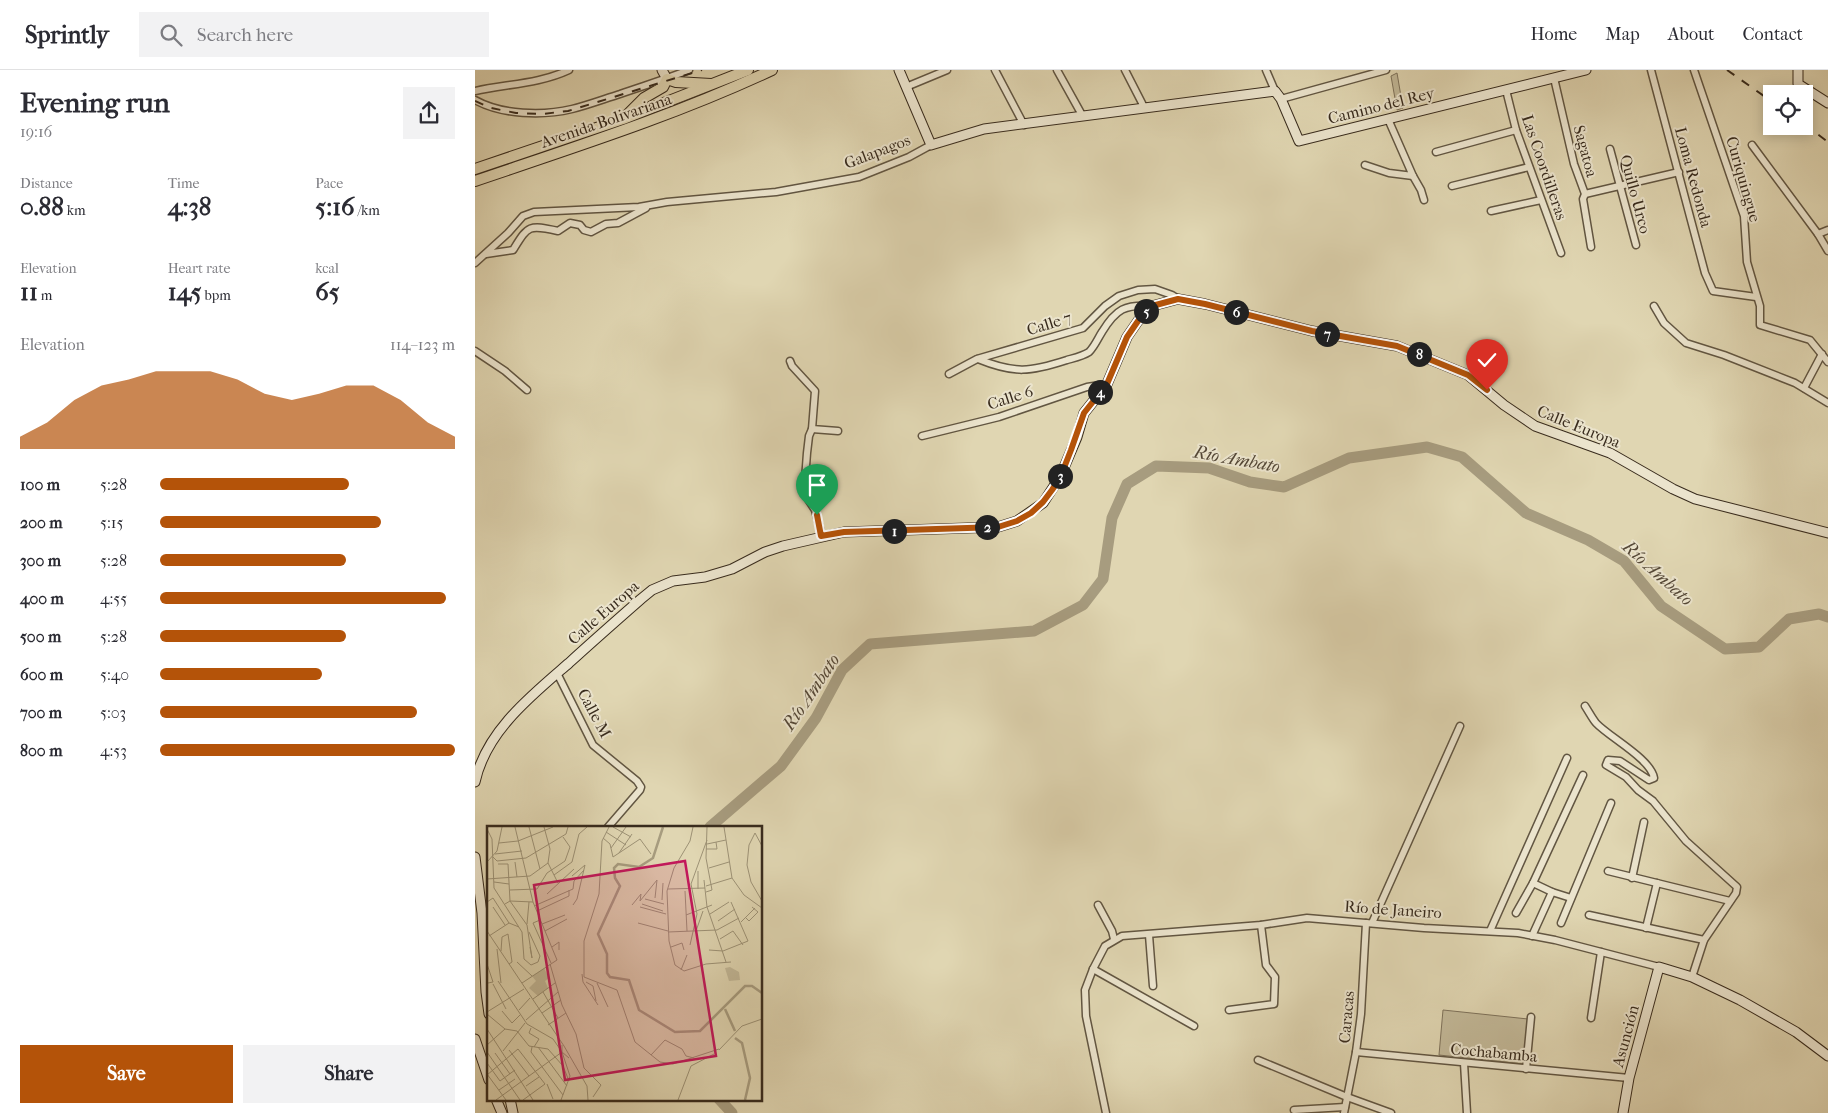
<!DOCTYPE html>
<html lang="en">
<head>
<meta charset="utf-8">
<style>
	:root { --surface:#fff; --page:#f2f2f3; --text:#2b2b33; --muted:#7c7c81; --line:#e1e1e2; --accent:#b45309 }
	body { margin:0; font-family:"IM FELL French Canon",serif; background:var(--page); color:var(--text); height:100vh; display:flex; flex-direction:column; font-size:19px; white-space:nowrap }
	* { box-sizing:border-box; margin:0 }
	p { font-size:16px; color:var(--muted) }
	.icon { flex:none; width:28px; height:28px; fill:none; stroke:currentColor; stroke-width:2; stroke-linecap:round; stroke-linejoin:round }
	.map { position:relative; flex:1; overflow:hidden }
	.sheet { display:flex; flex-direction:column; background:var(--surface); width:475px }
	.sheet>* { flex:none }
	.buttons { position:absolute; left:1288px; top:15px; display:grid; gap:10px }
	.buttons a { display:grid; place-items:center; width:50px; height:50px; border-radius:0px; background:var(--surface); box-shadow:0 2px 12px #0003; font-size:25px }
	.pin { position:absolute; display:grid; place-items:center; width:42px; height:42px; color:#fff; margin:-51px -21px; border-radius:50% 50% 50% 0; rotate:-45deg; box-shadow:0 0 5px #0007 }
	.pin .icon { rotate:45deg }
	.km { position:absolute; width:25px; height:25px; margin:-12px; border-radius:50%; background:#222; color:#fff; font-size:14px; line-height:25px; text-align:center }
	.round { display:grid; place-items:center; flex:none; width:52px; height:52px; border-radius:0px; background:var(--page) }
	.overview { display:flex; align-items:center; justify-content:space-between; height:85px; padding:0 20px }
	h1 { font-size:28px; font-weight:800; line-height:38px }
	.stats { display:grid; grid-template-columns:repeat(3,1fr); gap:8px; height:85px; padding:5px 20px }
	.stats div { display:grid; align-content:center }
	.stats b { font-size:25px; font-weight:800 }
	.stats small { font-size:14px; font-weight:400 }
	.stats p { font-size:14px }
	.chart { height:140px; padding:10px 20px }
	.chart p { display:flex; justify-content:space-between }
	.chart svg { width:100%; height:90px; margin-top:5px; fill:var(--accent); opacity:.7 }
	.primary-button { display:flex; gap:10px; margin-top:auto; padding:10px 20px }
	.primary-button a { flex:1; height:58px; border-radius:0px; background:var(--accent); color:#fff; font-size:20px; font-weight:800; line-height:58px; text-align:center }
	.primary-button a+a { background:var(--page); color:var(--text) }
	ul { padding:0 20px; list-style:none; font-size:16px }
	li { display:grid; grid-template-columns:80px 60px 1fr; align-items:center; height:38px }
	li i { height:12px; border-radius:6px; background:var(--accent) }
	header { display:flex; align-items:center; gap:30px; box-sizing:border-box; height:70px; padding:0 25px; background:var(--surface); border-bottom:1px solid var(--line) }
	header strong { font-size:24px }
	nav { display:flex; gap:28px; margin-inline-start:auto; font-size:18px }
	.search { width:350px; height:45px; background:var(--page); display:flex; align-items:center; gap:12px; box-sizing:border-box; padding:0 18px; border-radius:0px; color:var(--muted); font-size:19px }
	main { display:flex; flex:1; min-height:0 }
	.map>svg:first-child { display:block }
	.green { fill:#c3b999; stroke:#7e725b }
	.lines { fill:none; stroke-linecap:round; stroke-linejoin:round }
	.river { stroke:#a79c7f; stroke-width:11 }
	.street-casing { stroke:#625642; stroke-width:9 }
	.secondary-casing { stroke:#382b1d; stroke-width:11 }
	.primary-casing { stroke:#382b1d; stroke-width:12 }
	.street { stroke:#ebe4cd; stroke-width:6 }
	.secondary { stroke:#ebe4cd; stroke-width:9 }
	.primary { stroke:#e0d6b2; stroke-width:10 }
	.rail { stroke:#382b1d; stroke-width:2; stroke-dasharray:9 9; stroke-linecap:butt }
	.route-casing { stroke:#fff; stroke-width:10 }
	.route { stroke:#b45309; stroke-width:6 }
	.labels { text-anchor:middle; stroke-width:4; stroke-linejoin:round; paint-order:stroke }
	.street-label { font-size:16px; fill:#382b1d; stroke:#ebe4cd }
	.water-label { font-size:18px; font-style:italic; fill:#544736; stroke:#ebe4cd }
	.inset-river { fill:none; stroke:#a79c7f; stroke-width:2.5 }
	.inset-road { fill:none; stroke:#9d9276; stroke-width:1 }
	.view { fill:#c2185b; fill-opacity:0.15; stroke:#c2185b; stroke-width:2.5 }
	.inset-edge { fill:none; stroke:#382b1d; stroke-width:2.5 }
</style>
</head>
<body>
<header>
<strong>Sprintly</strong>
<div class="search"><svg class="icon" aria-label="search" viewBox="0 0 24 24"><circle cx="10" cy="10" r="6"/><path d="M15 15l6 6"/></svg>Search here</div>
<nav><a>Home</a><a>Map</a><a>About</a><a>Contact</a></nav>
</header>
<main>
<section class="sheet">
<div class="overview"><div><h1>Evening run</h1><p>19:16</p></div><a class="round"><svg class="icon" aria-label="share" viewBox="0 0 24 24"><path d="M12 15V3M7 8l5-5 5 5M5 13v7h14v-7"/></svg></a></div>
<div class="stats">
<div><p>Distance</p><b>0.88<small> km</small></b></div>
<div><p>Time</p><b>4:38</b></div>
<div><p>Pace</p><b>5:16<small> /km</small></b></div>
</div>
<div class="stats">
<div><p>Elevation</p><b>11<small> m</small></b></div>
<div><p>Heart rate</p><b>145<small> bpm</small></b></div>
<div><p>kcal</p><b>65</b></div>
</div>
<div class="chart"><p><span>Elevation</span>114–123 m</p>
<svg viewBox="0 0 160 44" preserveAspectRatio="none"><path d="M0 44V38L10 31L20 20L30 13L40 10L50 6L60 6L70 6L80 10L90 17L100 20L110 17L120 13L130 13L140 20L150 31L160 38V44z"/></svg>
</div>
<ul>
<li><b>100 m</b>5:28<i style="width:64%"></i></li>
<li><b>200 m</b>5:15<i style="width:75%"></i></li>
<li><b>300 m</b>5:28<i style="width:63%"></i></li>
<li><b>400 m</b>4:55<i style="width:97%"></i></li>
<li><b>500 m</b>5:28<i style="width:63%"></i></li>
<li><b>600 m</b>5:40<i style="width:55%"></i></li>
<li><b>700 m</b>5:03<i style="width:87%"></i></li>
<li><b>800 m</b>4:53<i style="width:100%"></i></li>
</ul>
<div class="primary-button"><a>Save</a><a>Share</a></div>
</section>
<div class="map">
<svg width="1353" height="1043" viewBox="0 0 1353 1043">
	<rect width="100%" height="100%" fill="#e0d6b2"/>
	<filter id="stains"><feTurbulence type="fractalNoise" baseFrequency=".004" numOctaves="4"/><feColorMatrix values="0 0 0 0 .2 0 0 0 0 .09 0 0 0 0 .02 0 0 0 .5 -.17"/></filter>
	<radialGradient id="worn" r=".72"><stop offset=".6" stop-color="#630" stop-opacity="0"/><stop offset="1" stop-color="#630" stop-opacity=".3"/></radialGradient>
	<g class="green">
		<path d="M922 3 928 38 922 40 916 6Z"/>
		<path d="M968 940 1053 949 1049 994 964 985Z"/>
	</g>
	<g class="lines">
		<g class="river">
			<path d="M235 757 306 696 341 648 367 600 395 574 559 561 608 535 628 509 637 448 652 414 681 396 734 398 775 412 809 417 874 388 952 377 987 387 1051 443 1113 470 1149 491 1186 536 1250 579 1284 577 1314 549 1344 544 1353 547"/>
			<path d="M244 1029 257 1043"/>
		</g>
		<defs>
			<g id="street">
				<path d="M520 0 549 55"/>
				<path d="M582 0 607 45"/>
				<path d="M650 0 669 37"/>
				<path d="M791 0 800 21"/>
				<path d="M1176 0 1230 203 1238 221 1281 227"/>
				<path d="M1219 0 1269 146 1272 192 1285 236V255L1335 270 1353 292"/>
				<path d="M1079 8 1099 94 1110 124 1108 129 1116 177"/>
				<path d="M431 17 472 0"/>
				<path d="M1031 20 1041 60 1086 183"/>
				<path d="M0 21C31 14 64 14 94 0"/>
				<path d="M806 29 911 0"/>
				<path d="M0 30C27 45 68 46 97 39 113 35 129 29 145 24 168 16 191 9 214 0"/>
				<path d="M1277 75 1343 164 1353 181"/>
				<path d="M1135 79 1161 175"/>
				<path d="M961 82 1041 60"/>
				<path d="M890 95 914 103 938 106 913 49"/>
				<path d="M938 106 946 120 949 130"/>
				<path d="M977 116 1054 97"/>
				<path d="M1110 124 1204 102"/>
				<path d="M1016 141 1066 130"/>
				<path d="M1343 164 1353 160"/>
				<path d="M11 184 38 180C53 156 53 154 83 161L95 153 105 155 109 160 116 162 131 154 143 153 171 138"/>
				<path d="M0 193 33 163 48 146 59 142 164 137 192 132 301 122 384 107 434 87 456 75"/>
				<path d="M1179 236 1189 253 1211 273 1249 285 1320 313 1353 333"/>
				<path d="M0 281 30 301 52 320"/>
				<path d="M503 289C540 304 555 302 592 290 599 288 608 286 614 282 620 276 623 268 627 262 641 239 650 234 677 236"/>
				<path d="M315 291 317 296 340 321 337 359 363 361"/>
				<path d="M474 304 502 289 608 258 630 236 644 226 663 220 680 219 697 225 703 229"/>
				<path d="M1329 318 1347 284"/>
				<path d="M337 359 334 366 332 383 329 423 340 440 347 466"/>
				<path d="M447 366 524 347 612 317 632 314"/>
				<path d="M82 603 118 675 162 711 166 717 165 720 133 757"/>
				<path d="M1110 636C1114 642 1117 648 1121 653 1134 667 1176 689 1179 708L1174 710 1145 691 1133 690 1131 695 1151 707 1163 720 1178 731 1211 771 1262 817 1261 823 1229 870 1217 907"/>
				<path d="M1133 801 1255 831"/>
				<path d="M1157 808 1169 752"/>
				<path d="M1077 822 1096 828"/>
				<path d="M623 835 637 861 639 869"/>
				<path d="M1041 843 1058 813 1108 705"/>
				<path d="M1114 845 1229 870"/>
				<path d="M897 853 985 656"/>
				<path d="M1086 853 1136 733"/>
				<path d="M1171 858 1182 813"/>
				<path d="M1015 861 1092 688"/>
				<path d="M674 865 678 916"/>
				<path d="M1057 866 1077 822 1058 813"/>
				<path d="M618 899 719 956"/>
				<path d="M754 940 799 934 800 907 791 895 786 855"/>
				<path d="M1116 948 1126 882"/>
				<path d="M881 982 1154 1008"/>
				<path d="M783 990 872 1027 916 1043"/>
				<path d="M989 993 992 1043"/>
				<path d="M1051 999 1056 947"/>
				<path d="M819 1040 870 1037"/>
				<path d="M631 1043 611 946 610 920 618 899 630 876 647 866 786 855 832 848 949 858 1043 863 1080 870 1184 897"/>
				<path d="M869 1043 881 982 886 944 891 853"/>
			</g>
			<g id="secondary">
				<path d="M187 0 192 9"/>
				<path d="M424 0 456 75 509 59 800 21 806 29 824 71 1111 0"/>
				<path d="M1323 0V14L1353 33"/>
				<path d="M0 712C11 661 57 625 94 593 118 571 142 550 166 529L177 520 198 511 230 507 257 499 290 482 308 476 369 462 523 457 542 451 568 433 585 407 602 367 609 343 632 314 652 267 663 251 677 236 703 229 730 234 837 261 922 276 993 305 1029 335 1060 356 1135 383 1198 419 1220 429 1353 463"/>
				<path d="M0 787 7 843 11 922 14 944"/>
				<path d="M0 969 14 1010"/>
				<path d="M21 1029 27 1043"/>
				<path d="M35 1029 38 1043"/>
				<path d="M1148 1043 1154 1008 1184 897 1217 907 1265 930 1321 962 1353 986"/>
			</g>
			<g id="primary">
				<path d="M150 47 169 28 188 17 192 9 201 12 236 14"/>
				<path d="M0 99 148 49 273 0"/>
				<path d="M0 111C100 77 201 45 297 0"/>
			</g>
		</defs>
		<use href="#street" class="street-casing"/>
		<use href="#secondary" class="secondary-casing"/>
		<use href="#primary" class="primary-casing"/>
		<use href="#street" class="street"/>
		<use href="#secondary" class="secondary"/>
		<use href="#primary" class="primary"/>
		<g class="rail">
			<path d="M1252 0 1296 31"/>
			<path d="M0 31 16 38 41 43 67 44 93 41 227 0"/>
			<path d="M1329 54 1353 72"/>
		</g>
	</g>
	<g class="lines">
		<defs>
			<path id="route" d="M342 445 346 466 369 462 523 457 542 451 556 443 568 432 577 420 585 408 596 380 609 343 632 314 652 267 663 251 677 236 703 229 730 234 837 261 922 276 993 305 1012 320"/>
		</defs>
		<use href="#route" class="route-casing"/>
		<use href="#route" class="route"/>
	</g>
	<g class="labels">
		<g class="street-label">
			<text transform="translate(906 35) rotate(-14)" y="6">Camino del Rey</text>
			<text transform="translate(131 50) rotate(-19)" y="6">Avenida Bolivariana</text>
			<text transform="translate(402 81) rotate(-21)" y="6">Galapagos</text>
			<text transform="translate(1111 81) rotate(75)" y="6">Sagatoa</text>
			<text transform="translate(1070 97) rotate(71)" y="6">Las Coordilleras</text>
			<text transform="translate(1219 107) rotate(75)" y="6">Loma Redonda</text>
			<text transform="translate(1269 109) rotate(74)" y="6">Curiquingue</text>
			<text transform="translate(1161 124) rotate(75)" y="6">Quillo Urco</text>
			<text transform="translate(574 253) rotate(-17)" y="6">Calle 7</text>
			<text transform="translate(535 327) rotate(-18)" y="6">Calle 6</text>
			<text transform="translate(1104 356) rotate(22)" y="6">Calle Europa</text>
			<text transform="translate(128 542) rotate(-41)" y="6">Calle Europa</text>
			<text transform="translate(120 643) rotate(62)" y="6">Calle M</text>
			<text transform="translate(918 839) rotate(4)" y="6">Río de Janeiro</text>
			<text transform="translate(871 947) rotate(-85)" y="6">Caracas</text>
			<text transform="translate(1150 966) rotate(-75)" y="6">Asunción</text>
			<text transform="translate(1019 982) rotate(5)" y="6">Cochabamba</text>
		</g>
		<g class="water-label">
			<text transform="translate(762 389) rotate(10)" y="6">Río Ambato</text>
			<text transform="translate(1183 503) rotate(42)" y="6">Río Ambato</text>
			<text transform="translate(336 622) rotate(-56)" y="6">Río Ambato</text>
		</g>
	</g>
	<g transform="translate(12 756)">
		<rect width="275" height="275" fill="#e0d6b2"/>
		<path d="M243 141 252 146 253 154 242 155 238 142ZM57 142 62 152 58 155 61 162 51 170 42 162 49 155 45 150Z" fill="#c3b999"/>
		<path class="inset-river" d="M176 1 166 32 152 41 131 38 127 42 128 52 133 60 111 108 120 128V147L123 151 142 154 152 184 188 206 213 205 258 160H265L275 167M238 183 248 205M248 212 255 217 263 252 258 274"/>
		<path class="inset-road" d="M28 1 46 76 70 134 35 157M42 1 53 43M122 1 115 15 112 68 97 115V151L130 164 148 216 173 236 186 238 232 223M126 1 144 11M206 1 203 15 187 42 180 65 182 115 188 139 197 145 219 138 244 136M237 1 245 52 257 69 275 82M0 3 5 13 7 62 35 106 37 133 44 139 51 136 53 130 42 106M119 6 139 19M116 12 123 18 126 31 153 13 164 28M12 17 31 15 66 1M220 18 239 14M275 20 268 7 262 19 260 39 264 56 275 75M124 22 139 1M219 23H230L229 16M132 27 145 8M8 28 35 25M6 31 10 35 39 32 79 8 81 1M0 36 10 25 15 1M28 36 30 51M61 37 71 57M11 38H21L23 75 40 99 45 132 43 121M222 42 242 36M211 45V63M67 49 85 36 92 8 100 1M85 50 98 39 90 73 86 79M0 53 43 50 61 37 63 23 57 1M217 54 220 81 239 136M7 56 22 58M219 60 245 52M181 63 218 62M23 64 50 63 60 47 78 35 83 21 76 11M198 65 200 105M219 66 225 64 219 32 220 1M60 68 87 43M168 72 170 54M158 73 177 78M175 74 176 57M0 76 6 72 22 97 32 101M18 78 23 75 46 76M155 78 176 85M145 79 154 68 153 75 170 54M47 80 86 63 87 55 97 44M6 81 18 99M153 81 179 88M50 85 82 70V64M223 88 242 76M199 89 225 79M258 91 262 95 271 86 265 81M53 94 46 97 64 137M231 95 248 83M254 96 268 82M151 97 181 105M40 98 42 76M55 98 78 89M0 105 77 220 100 260 101 274M58 105 80 93M209 105 216 85M181 106 230 104 252 92M2 110 22 97M233 113 246 105 256 119M203 119 210 88 204 58 220 14M65 121 72 116V124M184 121 195 117 197 124M10 123 14 157M222 124 236 125 261 115 244 76M14 125 15 111 21 108 25 136 22 138M30 136 45 150M0 138 6 156 1 157M63 138 75 179 89 208 97 242 114 259 106 271M194 144 200 129M95 148 96 156 111 179M11 155 40 198 66 213 75 226 83 250 74 274M99 156 106 160 109 175M110 157 121 181M6 158 19 183M56 166 71 192M46 173 68 157M32 184 43 172M15 185 25 197 33 189M0 186 37 163M55 187 74 174M0 188 18 203 30 205 42 220 61 223 76 240 82 255M39 194 71 166M61 199 79 187M44 202 42 207 52 213 47 221M0 203 46 274M0 219 18 203M75 219V226L82 232M45 221 44 226 76 269M51 221 80 260M22 224 42 250M232 224 255 200 275 193M16 225 38 197M0 226 33 274M8 227 23 248M164 229 178 214 195 223 199 230 207 232M0 237 13 255 28 244M0 248 19 274M0 249 31 223 58 258M60 258 66 273M39 260 52 251M12 264 28 253M9 274 75 226M36 274 58 258M191 274 204 240 227 228"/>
		<path class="view" d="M198 35 229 230 78 254 47 59Z"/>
		<rect width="275" height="275" class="inset-edge"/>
	</g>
	<rect width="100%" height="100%" filter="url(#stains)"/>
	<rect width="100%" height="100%" fill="url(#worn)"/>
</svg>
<div class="buttons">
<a><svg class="icon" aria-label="locate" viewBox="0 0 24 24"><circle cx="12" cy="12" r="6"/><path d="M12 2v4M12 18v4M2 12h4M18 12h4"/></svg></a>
</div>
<div class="pin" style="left:342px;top:445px;background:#1e9e55"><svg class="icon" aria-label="arrive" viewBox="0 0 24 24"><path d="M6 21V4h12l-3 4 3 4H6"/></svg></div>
<div class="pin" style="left:1012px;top:320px;background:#d93025"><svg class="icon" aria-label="check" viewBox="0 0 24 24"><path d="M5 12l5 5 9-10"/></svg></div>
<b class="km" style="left:419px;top:461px">1</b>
<b class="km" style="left:512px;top:457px">2</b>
<b class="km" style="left:585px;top:406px">3</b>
<b class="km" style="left:625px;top:322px">4</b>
<b class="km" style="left:671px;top:241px">5</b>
<b class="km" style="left:761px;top:242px">6</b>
<b class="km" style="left:852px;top:264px">7</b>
<b class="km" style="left:944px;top:284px">8</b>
</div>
</main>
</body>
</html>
